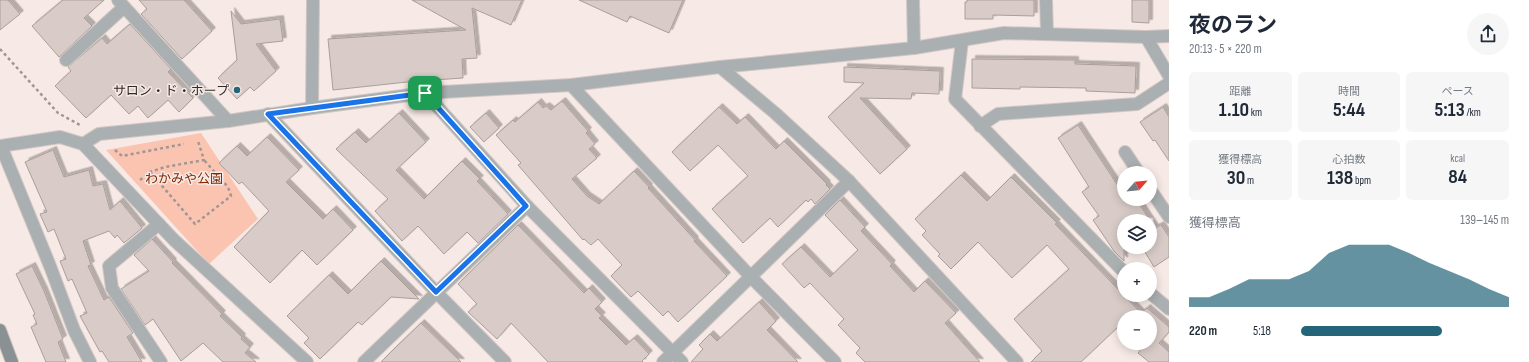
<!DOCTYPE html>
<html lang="ja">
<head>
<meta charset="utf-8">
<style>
	:root { --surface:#fff; --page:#f6f6f7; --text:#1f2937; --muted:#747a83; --accent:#25657a }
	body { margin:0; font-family:"Sofia Sans Condensed","Noto Sans JP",sans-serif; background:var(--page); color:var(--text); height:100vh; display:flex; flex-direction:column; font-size:15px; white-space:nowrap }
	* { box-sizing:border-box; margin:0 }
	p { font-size:13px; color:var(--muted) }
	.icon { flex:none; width:22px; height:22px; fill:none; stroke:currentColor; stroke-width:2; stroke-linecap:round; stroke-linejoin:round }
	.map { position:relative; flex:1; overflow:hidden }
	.side { display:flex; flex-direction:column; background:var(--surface); width:360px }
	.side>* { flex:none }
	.needle { width:26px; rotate:63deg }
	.buttons { position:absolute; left:1117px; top:166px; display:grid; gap:8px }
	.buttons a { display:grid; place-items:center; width:40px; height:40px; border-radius:50%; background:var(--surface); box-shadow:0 2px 10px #0003; font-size:20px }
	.pin { position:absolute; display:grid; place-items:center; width:34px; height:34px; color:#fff; margin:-17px; border-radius:8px; box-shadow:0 2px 6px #0006 }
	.round { display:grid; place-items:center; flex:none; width:42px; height:42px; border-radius:21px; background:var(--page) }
	.summary { display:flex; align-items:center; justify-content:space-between; height:68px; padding:0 20px }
	h1 { font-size:22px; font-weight:700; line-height:30px }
	.metrics { display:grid; grid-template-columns:repeat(3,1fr); gap:6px; height:68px; padding:4px 20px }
	.metrics div { display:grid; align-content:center; border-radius:6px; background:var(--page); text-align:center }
	.metrics b { font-size:20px; font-weight:700 }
	.metrics small { font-size:11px; font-weight:400 }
	.metrics p { font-size:11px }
	.chart { height:112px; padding:8px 20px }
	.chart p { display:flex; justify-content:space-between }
	.chart svg { width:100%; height:72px; margin-top:4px; fill:var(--accent); opacity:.7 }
	ul { padding:0 20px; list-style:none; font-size:13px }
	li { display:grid; grid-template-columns:64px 48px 1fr; align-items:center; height:30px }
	li i { height:10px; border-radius:5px; background:var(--accent) }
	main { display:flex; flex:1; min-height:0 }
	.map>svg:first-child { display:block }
	.green { fill:#fbc4b1 }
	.building { fill:#d9ccc8; stroke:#aa9e9a; filter:url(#shadow) }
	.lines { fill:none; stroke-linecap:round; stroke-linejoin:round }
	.lane-casing { stroke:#d3c8c4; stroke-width:14 }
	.street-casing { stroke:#d3c8c4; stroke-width:14 }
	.secondary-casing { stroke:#d3c8c4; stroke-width:14 }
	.path { stroke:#a09693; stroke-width:2.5; stroke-dasharray:3 3; stroke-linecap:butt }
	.lane { stroke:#aaafb1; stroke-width:12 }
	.street { stroke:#aaafb1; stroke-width:12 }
	.secondary { stroke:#899194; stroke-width:12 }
	.route-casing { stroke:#fff; stroke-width:8 }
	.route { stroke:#1a73e8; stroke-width:5 }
	.poi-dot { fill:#25657a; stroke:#f7eae6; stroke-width:1.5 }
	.labels { text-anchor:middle; stroke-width:3; stroke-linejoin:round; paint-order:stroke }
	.poi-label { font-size:13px; fill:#302b29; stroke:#f7eae6; text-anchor:end }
	.park-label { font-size:13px; fill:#802900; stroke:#f7eae6 }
</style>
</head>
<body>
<main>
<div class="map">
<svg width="1169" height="362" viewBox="0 0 1169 362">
	<defs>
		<filter id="shadow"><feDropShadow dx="3.5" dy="-3.5" stdDeviation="0" flood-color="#0004"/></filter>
	</defs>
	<rect width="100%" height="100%" fill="#f7eae6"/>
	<path class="green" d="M201 133 258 219 209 264 106 150Z"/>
	<g class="building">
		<path d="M0 0H8L20 14 0 30Z"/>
		<path d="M63 0H104L84 18 92 26 59 57 32 26Z"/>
		<path d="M139 0H184L212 31 182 59 141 14 147 9Z"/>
		<path d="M412 0H522L511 25 472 8 477 58 462 59 463 78 434 80 435 79 333 90 328 39 466 30Z"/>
		<path d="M579 0H683L669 33 630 16 627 22Z"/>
		<path d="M967 0H1034V16L993 15V19H965V2H967Z"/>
		<path d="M1132 0H1149V23L1132 22Z"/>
		<path d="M231 11 241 24 280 19 283 41 256 44 276 71 254 91 250 87 237 99 218 78 237 60Z"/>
		<path d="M130 24 171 69 168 72 193 98 179 112 168 100 148 118 138 106 129 114 111 95 86 118 55 86 71 71 68 67 102 38 107 44Z"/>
		<path d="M972 59 1075 60V64L1136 66 1135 93 1086 91V88L1020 87V89L972 88Z"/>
		<path d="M844 67 940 71 939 94 912 93 911 99 860 98 907 149 880 174 828 117 864 83 844 82Z"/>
		<path d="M562 101 588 131 586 133 595 144 589 149 597 158 572 179 587 196 599 204 634 171 649 187 648 188 695 240 694 241 727 276 678 322 668 311 663 316 638 291 631 297 611 276 622 265 598 239 591 245 584 239 583 240 518 165 521 163 496 135 513 120 515 122 538 102 543 108 546 106 551 110Z"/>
		<path d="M719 107 737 124 745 117 776 149 784 141 827 184 826 185 830 189 815 204 811 199 808 202 806 200 778 227 770 218 743 243 712 209 748 176 718 145 690 171 672 152Z"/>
		<path d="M1163 107 1169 117V161L1155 140 1153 141 1140 122Z"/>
		<path d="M399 113 426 142 396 170 424 199 462 161 480 179 477 181 508 214 478 243 467 232 444 254 418 226 402 241 375 211 388 199 336 149 355 132 366 143Z"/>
		<path d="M486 113 499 128 484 142 470 127Z"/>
		<path d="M1078 125 1124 195V199H1136L1155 228 1161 225 1169 237V257L1154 267 1142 247H1150V221H1125L1124 219V261L1114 251 1093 220 1099 216 1082 192 1089 187 1058 138Z"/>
		<path d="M267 137 299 170 286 182 323 219 333 209 353 230 317 265 302 250 270 283 234 247 269 211 242 182 239 184 219 163 237 146 247 156Z"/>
		<path d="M53 150 64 177 89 170 93 186 103 184 110 210 120 201 142 228 124 243 117 235 115 238 109 231 83 241 91 265 88 266 104 300 109 297 133 333 127 337 142 362H109L102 351 100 352 80 316 87 313 72 279 68 281 60 261 66 259 54 229 48 232 40 214 47 212 25 162Z"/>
		<path d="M961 175 987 201 1011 177 1057 223 1055 224 1141 313 1147 308 1169 327V332L1159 343 1169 352V362H1149L1138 353 1142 348 1137 343H1150V317H1124V331L1119 326 1081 362H1031L1042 351 1014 319 1069 269 1047 245 1012 278 978 242 951 269 938 256 940 254 922 235 926 231 915 219Z"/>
		<path d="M840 200 865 227 861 231 892 264 890 266 914 292 925 281 956 313 945 323 980 362H865L856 353 860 348 838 325 844 319 810 283 804 288 782 264 801 247 830 277 858 250 825 215Z"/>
		<path d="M518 225 584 293 589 288 602 302 595 309 602 316 599 318 626 345 634 338 649 354 642 361 643 362H548L511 323 497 339 468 312 477 304 458 284Z"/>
		<path d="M152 239 173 262 172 263 222 314 220 316 242 337 241 339 250 347 245 353 256 362H223L203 343 181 361 153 319 145 325 121 289 149 271 134 255Z"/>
		<path d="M381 261 419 299 391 297 362 325 358 322 320 359 304 343 309 338 287 316 329 275 348 294Z"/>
		<path d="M32 266 44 291 63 339 58 342 66 362H46L31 327 37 324 33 315 35 314 16 274Z"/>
		<path d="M759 302 776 321 767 330 798 362H691L703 349 699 345 710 334 717 341Z"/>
		<path d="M421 323 461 362H381L396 347Z"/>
	</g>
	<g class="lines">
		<defs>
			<g id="lane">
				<path d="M66 60 124 7"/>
				<path d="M980 126 998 114 1137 104 1169 83"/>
			</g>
			<g id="street">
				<path d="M118 0 228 121"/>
				<path d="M913 0 914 48"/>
				<path d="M1046 0 1047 33"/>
				<path d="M1146 37 1169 76"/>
				<path d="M962 41 955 99 1124 272"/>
				<path d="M720 67 775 113 849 181 1017 362"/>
				<path d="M571 85 751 277 835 362"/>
				<path d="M425 93 527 206"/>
				<path d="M312 108 313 0"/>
				<path d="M268 114 436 292 505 362"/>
				<path d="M83 144 99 134 228 121 312 108 425 93 571 85 720 67 914 48 1004 33 1146 37 1169 36"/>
				<path d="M0 146 60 137 83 144 174 240 307 362"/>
				<path d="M1 146 50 266 74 330 90 362"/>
				<path d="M1125 152 1139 173"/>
				<path d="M1150 189 1169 217"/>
				<path d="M159 224 109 266 112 288 161 362"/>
				<path d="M1150 293 1169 309"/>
				<path d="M364 362 527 206 682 362"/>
				<path d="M663 362 849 181"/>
			</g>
			<path id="secondary" d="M0 330 12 362"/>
		</defs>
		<use href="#lane" class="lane-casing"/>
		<use href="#street" class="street-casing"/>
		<use href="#secondary" class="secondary-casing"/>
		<g class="path">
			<path d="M0 49 58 113 80 125"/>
			<path d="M115 150 122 156 184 144"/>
			<path d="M150 172 195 224 231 196 228 187 204 160"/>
			<path d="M140 180 150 172 165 167 204 160 198 141"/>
		</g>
		<use href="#lane" class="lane"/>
		<use href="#street" class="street"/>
		<use href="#secondary" class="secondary"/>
	</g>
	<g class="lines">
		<defs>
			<path id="route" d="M425 93 526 206 436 292 268 114Z"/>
		</defs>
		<use href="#route" class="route-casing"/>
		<use href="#route" class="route"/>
	</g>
	<circle class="poi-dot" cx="237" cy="90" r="4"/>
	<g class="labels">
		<g class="poi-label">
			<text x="229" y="95">サロン・ド・ホープ</text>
		</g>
		<g class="park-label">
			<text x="184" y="183">わかみや公園</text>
		</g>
	</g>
</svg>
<div class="buttons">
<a><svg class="needle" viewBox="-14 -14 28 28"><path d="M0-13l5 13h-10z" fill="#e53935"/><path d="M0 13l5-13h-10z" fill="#747a83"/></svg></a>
<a><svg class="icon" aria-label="layers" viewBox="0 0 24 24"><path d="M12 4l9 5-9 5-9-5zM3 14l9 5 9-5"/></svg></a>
<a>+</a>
<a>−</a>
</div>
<div class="pin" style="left:425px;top:93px;background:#1e9e55"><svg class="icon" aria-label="arrive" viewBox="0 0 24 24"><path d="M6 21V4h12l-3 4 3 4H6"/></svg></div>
</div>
<section class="side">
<div class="summary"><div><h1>夜のラン</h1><p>20:13 · 5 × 220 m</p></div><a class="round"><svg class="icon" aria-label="share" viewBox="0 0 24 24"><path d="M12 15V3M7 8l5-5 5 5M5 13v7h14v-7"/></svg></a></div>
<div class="metrics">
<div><p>距離</p><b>1.10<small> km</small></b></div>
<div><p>時間</p><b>5:44</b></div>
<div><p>ペース</p><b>5:13<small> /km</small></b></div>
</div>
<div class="metrics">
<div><p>獲得標高</p><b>30<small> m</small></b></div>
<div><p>心拍数</p><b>138<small> bpm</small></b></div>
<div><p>kcal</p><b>84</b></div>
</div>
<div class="chart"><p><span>獲得標高</span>139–145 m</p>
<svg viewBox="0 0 160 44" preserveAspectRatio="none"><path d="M0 44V38L10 38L20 33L30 27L40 27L50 27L60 22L70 11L80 6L90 6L100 6L110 11L120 17L130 22L140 27L150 33L160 38V44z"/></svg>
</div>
<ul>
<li><b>220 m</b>5:18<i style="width:68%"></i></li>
</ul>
</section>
</main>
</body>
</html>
